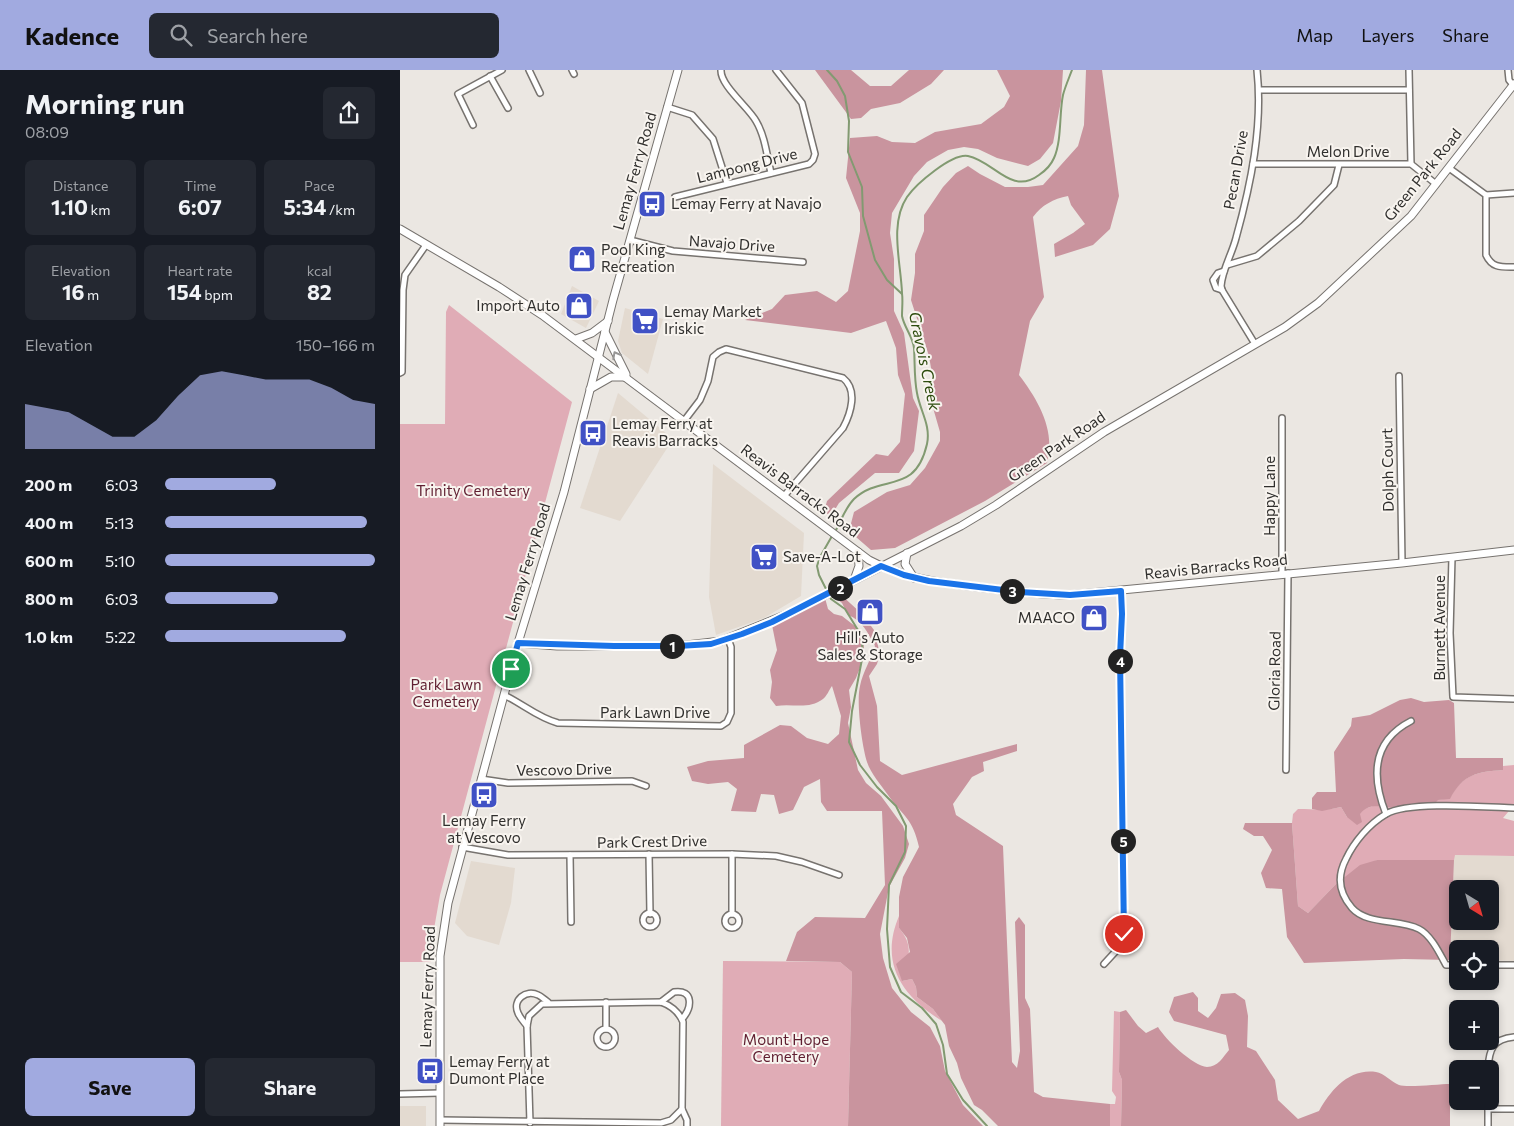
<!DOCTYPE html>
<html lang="en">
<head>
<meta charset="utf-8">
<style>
	:root { --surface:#171b24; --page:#242831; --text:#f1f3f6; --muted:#9ea1a6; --accent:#a1aae0 }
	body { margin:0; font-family:Commissioner,sans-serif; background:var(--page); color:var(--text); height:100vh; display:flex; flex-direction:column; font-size:19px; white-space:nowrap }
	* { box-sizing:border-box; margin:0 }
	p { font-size:16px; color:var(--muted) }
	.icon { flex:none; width:28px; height:28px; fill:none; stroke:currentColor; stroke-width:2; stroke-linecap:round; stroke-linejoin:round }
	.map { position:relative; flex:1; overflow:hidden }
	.panel { display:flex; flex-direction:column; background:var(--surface); width:400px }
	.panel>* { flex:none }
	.needle { width:32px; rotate:143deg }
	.fabs { position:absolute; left:1049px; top:810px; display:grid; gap:10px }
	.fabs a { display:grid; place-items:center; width:50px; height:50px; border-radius:8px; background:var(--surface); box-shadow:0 2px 8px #0003; font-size:25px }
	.pin { position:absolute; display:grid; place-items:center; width:42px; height:42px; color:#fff; margin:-21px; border:2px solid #fff; border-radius:50%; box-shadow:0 1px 5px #0007 }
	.km { position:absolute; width:25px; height:25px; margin:-12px; border-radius:50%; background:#222; color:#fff; font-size:14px; line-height:25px; text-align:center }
	.round { display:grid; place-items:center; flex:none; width:52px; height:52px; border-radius:8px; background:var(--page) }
	.head { display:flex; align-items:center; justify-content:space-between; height:85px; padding:0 25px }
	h1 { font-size:28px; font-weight:700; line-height:38px }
	.metrics { display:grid; grid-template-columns:repeat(3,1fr); gap:8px; height:85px; padding:5px 25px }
	.metrics div { display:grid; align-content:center; border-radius:8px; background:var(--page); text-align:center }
	.metrics b { font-size:21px; font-weight:700 }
	.metrics small { font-size:14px; font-weight:400 }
	.metrics p { font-size:14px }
	.chart { height:140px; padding:10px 25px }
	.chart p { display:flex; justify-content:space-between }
	.chart svg { width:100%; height:90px; margin-top:5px; fill:var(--accent); opacity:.7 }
	.button { display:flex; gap:10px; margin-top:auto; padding:10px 25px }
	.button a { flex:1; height:58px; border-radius:8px; background:var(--accent); color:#111; font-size:20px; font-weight:700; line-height:58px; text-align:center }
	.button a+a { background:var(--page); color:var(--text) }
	ul { padding:0 25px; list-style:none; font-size:16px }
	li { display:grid; grid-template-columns:80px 60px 1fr; align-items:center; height:38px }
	li i { height:12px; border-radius:6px; background:var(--accent) }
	header { display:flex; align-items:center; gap:30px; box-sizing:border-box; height:70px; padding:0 25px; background:var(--accent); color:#111 }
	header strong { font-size:24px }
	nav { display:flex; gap:28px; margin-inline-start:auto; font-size:18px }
	.search { width:350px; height:45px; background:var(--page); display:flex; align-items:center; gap:12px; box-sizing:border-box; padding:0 18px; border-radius:8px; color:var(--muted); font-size:19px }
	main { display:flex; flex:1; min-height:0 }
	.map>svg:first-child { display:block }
	.built { fill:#e3dad0; fill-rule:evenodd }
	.green { fill:#e0acb6 }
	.forest { fill:#c9949e }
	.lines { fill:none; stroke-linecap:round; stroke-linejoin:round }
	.stream { stroke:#829a71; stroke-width:2 }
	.street-casing { stroke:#77736f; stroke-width:8 }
	.secondary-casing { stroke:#77736f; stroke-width:9 }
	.street { stroke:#fff; stroke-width:5 }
	.secondary { stroke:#fff; stroke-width:7 }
	.oneway { stroke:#989796 }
	.route-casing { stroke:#fff; stroke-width:10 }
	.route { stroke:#1a73e8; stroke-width:6 }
	.labels { text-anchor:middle; stroke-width:4; stroke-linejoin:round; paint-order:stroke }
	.street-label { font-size:15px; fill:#302f2d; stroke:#f8f4ef }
	.poi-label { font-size:15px; fill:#302f2d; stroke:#f8f4ef; text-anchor:start }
	.park-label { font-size:15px; fill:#601f31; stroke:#f8f4ef }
	.water-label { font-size:16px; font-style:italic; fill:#2d4c0e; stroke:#f8f4ef }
</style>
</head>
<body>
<header>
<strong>Kadence</strong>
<div class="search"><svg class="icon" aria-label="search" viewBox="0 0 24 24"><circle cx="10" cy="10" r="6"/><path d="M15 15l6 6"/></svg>Search here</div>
<nav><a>Map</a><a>Layers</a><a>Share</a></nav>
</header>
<main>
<section class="panel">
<div class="head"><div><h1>Morning run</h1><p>08:09</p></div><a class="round"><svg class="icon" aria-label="share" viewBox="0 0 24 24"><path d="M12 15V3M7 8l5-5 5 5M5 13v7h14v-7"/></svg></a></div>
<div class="metrics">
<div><p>Distance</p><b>1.10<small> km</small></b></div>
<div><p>Time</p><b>6:07</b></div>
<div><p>Pace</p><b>5:34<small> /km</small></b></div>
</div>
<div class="metrics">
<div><p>Elevation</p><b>16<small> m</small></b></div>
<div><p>Heart rate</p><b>154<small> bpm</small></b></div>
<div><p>kcal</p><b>82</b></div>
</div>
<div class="chart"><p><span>Elevation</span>150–166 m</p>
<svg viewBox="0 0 160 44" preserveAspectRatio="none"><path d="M0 44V22L10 24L20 26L30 32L40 38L50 38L60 30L70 18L80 8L90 6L100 8L110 10L120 10L130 10L140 14L150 20L160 22V44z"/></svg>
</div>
<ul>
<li><b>200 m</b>6:03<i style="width:53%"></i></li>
<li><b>400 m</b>5:13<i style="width:96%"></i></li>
<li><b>600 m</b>5:10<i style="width:100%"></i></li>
<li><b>800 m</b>6:03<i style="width:54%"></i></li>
<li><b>1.0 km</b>5:22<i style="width:86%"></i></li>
</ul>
<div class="button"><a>Save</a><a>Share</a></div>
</section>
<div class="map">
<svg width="1114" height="1056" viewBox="0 0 1114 1056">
	<rect width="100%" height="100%" fill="#ebe7e2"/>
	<g class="built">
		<path d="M172 216 199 231 186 258 161 244Z"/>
		<path d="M225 238 263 249 248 304 222 283 218 271Z"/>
		<path d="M218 323 273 369 220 451 180 438Z"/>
		<path d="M313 394 404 463 401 526 364 548 316 565 309 527Z"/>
		<path d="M1054 785 1114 786V891L1090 890V879H1058L1057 890H1050ZM1058 819H1090V851H1058Z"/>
		<path d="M71 791 115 798 111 833 99 875 67 866 55 853Z"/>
		<rect x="0" y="1036" width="26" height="20"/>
	</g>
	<g class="green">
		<path d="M49 235 172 332 40 825 34 859 31 892H0V354H45L46 242Z"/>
		<path d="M1114 695V735L1103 748 1114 751V786L1055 785 1054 790H977L936 814 908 843 898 836 892 753 893 744 898 739C916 739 923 741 941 737L947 747 959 744 964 739 976 735 992 737 1015 732 1033 735 1037 730 1050 728C1063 704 1077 702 1103 700V696Z"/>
		<path d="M499 846V858C515 877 508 889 502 911L512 909 516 917 517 927 533 939 542 951C502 926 479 893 499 846Z"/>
		<path d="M323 891 440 892 452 902 448 1056H321Z"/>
		<path d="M714 941 720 942 719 1002 722 1010 721 1056H710V1034H715L716 1027 712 1021Z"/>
	</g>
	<g class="forest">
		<path d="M415 0H451L470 16H491L509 0H544L531 14 500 33 471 39 461 48 451 49Z"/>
		<path d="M597 0H663L661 31 653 73 640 89 628 96 597 88 578 79 564 77 548 80 527 92 514 106 492 143 490 163 494 189V241L504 263 513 328 519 341 514 381 499 403H475L439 433 431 446 424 442 427 431 476 384 488 386 500 372 505 324 498 305 496 278 486 251 451 263 345 250 372 239 385 225 417 221 436 232 448 221 460 161V143L446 108 450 68 477 66 492 72 515 73 535 62 581 54 604 37 610 26Z"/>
		<path d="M686 0H702L719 126 710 159 693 175 655 187 654 174 673 163 685 154 671 135 668 126C653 129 642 135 633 147L644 227 630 251 619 305C638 330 656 360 647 393L585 431 495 478 471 480 449 461 454 442 487 422 510 415 525 398 540 371V362L529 324 532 304 529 286 511 230 515 203V184L524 161V145L543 117 556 103 568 96 580 104 605 117H628L643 115 678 76 684 55Z"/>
		<path d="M439 523 462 544 474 560 480 584 477 594 469 606 477 636 480 691 502 705 617 674V681L583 692 584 701 572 707 553 734 556 745 603 776 612 992 617 998 620 981 615 852 619 847 625 855V928L630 939 634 1022 643 1027 710 1034V1056H598L582 1040 574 1035 561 1008 557 993 549 976 545 955 533 939 517 927 516 917 512 909 502 911 496 894 510 882 507 868 499 858V827L503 807 519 777C513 749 504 747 488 725 481 715 471 704 467 692 462 676 456 632 460 616 463 601 471 590 475 576 468 563 462 550 448 545L442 533 432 525Z"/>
		<path d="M425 528 428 539 434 544 442 546 460 560 464 573 463 590 456 608 449 620 451 637 448 653 458 700 466 713 481 726 503 756 509 774 505 788 489 817 480 864 483 888 492 918 511 942 530 957 540 976 545 1001 563 1035 583 1056H448L452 902 440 892 386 891 397 862 415 847 465 848 485 815 482 741H427L421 732 420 709 404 717 393 740 379 744 374 725 361 724 356 742 331 741 337 719 328 712 308 714 292 711 287 697 308 691 344 688V675L380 655 391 656 407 668 428 674 439 664 441 646 432 616C429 620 427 626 423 629 409 640 392 633 376 636L370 628 372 612 370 600 377 580 372 555Z"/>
		<path d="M1011 628 1024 632 1049 630 1054 633 1056 688H1103V700C1077 702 1063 704 1050 729L1038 730 1033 735C1014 732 1011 735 993 737 980 738 970 732 960 744L962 752 957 755 947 747 941 737 922 741 912 739V728L917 722H936L934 682 951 656 952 648 970 645 1000 630Z"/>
		<path d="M845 753H892L898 836 908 843 936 814 960 795 977 790H1054L1050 890 1004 889 904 893 887 867 882 819 866 818 861 803 872 780 863 766H854L843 759Z"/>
		<path d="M793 922 798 928V941L808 948 816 938 821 924 835 923 845 930 848 946 847 977 856 981 875 1010 878 1030 898 1049 919 1041C930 1021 949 998 976 1002 984 1003 991 1012 999 1015 1007 1018 1039 1014 1050 1014V1056H721L722 1010 719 1002 720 942 726 940 738 956 746 963 758 957C765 969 793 996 807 997 818 997 823 987 829 980L826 965 774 951 769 942 774 927Z"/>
	</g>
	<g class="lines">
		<g class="stream">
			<path d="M427 0 437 11 445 26 449 51 448 82 462 117 463 146 475 190 487 210 502 224"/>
			<path d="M435 462C441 451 445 438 454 429 482 403 515 426 527 374 531 355 520 341 517 323 514 308 515 292 514 278 513 267 504 257 502 246 502 238 503 231 502 223 501 193 489 154 507 127 516 114 552 83 568 86 594 91 611 126 639 105 645 101 651 95 654 88 662 70 659 44 663 25 665 17 669 8 672 0"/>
			<path d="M432 466 420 487 417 496 419 505 431 529 445 539 461 565 463 584 452 641 449 672 460 695 477 717 496 736 506 756 505 782 489 815 487 859 490 897 501 922 522 938 536 954 543 975 547 1004 563 1030 587 1056"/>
		</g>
		<defs>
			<g id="street">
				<path d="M129 0 140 23"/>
				<path d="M172 0 174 4"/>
				<path d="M321 0C320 15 348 37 356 51 365 66 367 86 371 103"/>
				<path d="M1009 0 1011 94"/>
				<path d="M1108 0 1109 10 1113 15"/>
				<path d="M90 6 108 38"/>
				<path d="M859 20H1009"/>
				<path d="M267 37 292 45 313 69 327 113"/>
				<path d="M73 55 58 24 102 0"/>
				<path d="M853 94H1011L1036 114"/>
				<path d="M1049 98 1086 125V185C1092 198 1101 197 1114 197"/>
				<path d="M1086 125 1114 123"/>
				<path d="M275 127 409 94 413 90 415 84 402 33 376 0"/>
				<path d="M230 170 273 181 403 192"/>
				<path d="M827 195 857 186 899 151 934 115 939 95"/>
				<path d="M822 220 816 218 813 210 818 203 824 201"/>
				<path d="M855 274 822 220 821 216C822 200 832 184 836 168 851 114 863 56 857 0"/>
				<path d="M0 303 2 302 3 220 5 205 26 175"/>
				<path d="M999 306 1002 493"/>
				<path d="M882 348V504"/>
				<path d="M284 351 300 330 308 311 313 287 319 282 326 279 443 308C458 320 451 343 443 358L384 426"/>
				<path d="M1052 487 1050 563 1053 627 1114 629"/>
				<path d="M104 625C123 634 138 648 158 653L321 656 327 652 331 643V577L328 569"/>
				<path d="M886 700 888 503"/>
				<path d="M81 709 108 713 232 711 246 716"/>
				<path d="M986 744C971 706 972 671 1011 651"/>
				<path d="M62 777 108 785 332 784 376 786 402 792 439 805"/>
				<path d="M249 784 250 844"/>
				<path d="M170 785 171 852"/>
				<circle cx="250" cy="850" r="7"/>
				<circle cx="332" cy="851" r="7"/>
				<path d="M332 844V784"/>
				<path d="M704 894 716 881 724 865 720 586 722 544 721 521"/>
				<path d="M1058 895H1046C1040 884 1031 865 1019 859 999 849 967 855 952 838 939 823 937 806 946 789 954 772 969 754 986 744 1009 731 1085 737 1114 738"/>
				<path d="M1090 895H1114"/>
				<path d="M261 932 274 922C294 919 292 938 282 949"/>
				<path d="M127 956C124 952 120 948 118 943 112 930 126 919 138 925 141 926 145 930 148 932"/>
				<path d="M206 959V932"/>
				<circle cx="206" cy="968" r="9"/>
				<path d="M1088 999C1089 979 1093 969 1114 967"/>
				<path d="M0 1024 40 1023"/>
				<path d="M1088 1031V1056"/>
				<path d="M282 1039 287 1050V1056"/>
				<path d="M1088 1039H1114"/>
				<path d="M40 1050 261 1053 271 1050 282 1039 283 952C279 942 272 936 261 932L142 934 129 946 127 956 130 1053"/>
			</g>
			<g id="secondary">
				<path d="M0 159 99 217 142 245 469 490C506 510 545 513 585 518 614 521 642 525 670 525L1002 493 1114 480"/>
				<path d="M205 262 226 304"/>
				<path d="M176 269 192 263 208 251"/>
				<path d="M190 319 211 307H226"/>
				<path d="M507 483 505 494 514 508"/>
				<path d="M454 510 459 496 458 482"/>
				<path d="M118 573 157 576H278L321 571 390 543 561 456 596 435 704 362 885 257 918 233 1011 146 1114 14"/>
				<path d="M40 1056V886L48 833 118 573 164 422 213 230 278 0"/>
			</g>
		</defs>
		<use href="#street" class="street-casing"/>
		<use href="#secondary" class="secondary-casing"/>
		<use href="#street" class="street"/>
		<use href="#secondary" class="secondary"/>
	</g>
	<defs><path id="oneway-chevron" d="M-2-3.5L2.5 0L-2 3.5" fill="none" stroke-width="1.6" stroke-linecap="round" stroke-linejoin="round" transform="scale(1.25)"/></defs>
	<use class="oneway" href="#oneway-chevron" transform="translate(216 285) rotate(-118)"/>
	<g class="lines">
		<defs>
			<path id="route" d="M111 599 118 573 214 576H278L311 574 342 564 372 552 481 496 504 505 529 511 620 522 670 525 721 521 722 544 720 586 724 864"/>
		</defs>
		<use href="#route" class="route-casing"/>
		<use href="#route" class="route"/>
	</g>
	<defs>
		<symbol id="bus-square" viewBox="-11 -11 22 22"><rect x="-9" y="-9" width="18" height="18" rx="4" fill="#4051c5" stroke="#f8f4ef"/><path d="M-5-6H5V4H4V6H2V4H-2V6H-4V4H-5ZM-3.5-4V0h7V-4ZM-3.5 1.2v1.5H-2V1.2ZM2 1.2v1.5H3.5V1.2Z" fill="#fff"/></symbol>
		<symbol id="shop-square" viewBox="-11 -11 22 22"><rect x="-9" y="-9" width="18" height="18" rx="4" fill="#4051c5" stroke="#f8f4ef"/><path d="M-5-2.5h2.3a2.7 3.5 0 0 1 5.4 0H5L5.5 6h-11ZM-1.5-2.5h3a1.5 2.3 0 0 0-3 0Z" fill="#fff"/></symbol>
		<symbol id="supermarket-square" viewBox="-11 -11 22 22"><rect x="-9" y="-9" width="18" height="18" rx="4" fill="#4051c5" stroke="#f8f4ef"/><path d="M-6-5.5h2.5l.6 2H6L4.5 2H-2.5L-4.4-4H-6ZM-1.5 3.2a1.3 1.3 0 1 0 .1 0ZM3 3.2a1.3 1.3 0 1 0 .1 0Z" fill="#fff"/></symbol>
	</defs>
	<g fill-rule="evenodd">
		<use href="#bus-square" x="236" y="118" width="32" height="32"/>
		<use href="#shop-square" x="166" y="173" width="32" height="32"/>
		<use href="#shop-square" x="163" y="220" width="32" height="32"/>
		<use href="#supermarket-square" x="229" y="235" width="32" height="32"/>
		<use href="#bus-square" x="177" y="347" width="32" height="32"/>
		<use href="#supermarket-square" x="348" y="471" width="32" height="32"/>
		<use href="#shop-square" x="454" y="526" width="32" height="32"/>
		<use href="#shop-square" x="678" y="532" width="32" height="32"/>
		<use href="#bus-square" x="68" y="709" width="32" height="32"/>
		<use href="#bus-square" x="14" y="985" width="32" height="32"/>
	</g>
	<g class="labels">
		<g class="street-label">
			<text x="948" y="87">Melon Drive</text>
			<text transform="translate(347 96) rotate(-14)" y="5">Lampong Drive</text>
			<text transform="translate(836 100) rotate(-80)" y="5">Pecan Drive</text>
			<text transform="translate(235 101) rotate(-74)" y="5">Lemay Ferry Road</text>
			<text transform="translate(1023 105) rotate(-51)" y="5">Green Park Road</text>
			<text transform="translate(332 174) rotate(4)" y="5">Navajo Drive</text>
			<text transform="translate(657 377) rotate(-34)" y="5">Green Park Road</text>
			<text transform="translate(988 400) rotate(-91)" y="5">Dolph Court</text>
			<text transform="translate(400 421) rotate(37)" y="5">Reavis Barracks Road</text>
			<text transform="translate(870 426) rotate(-90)" y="5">Happy Lane</text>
			<text transform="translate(128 492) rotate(-73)" y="5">Lemay Ferry Road</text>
			<text transform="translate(816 497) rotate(-6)" y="5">Reavis Barracks Road</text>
			<text transform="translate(1040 558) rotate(-90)" y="5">Burnett Avenue</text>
			<text transform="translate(875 601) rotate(-89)" y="5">Gloria Road</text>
			<text x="255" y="648">Park Lawn Drive</text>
			<text transform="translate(164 700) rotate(-1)" y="5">Vescovo Drive</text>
			<text transform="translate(252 772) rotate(-1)" y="5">Park Crest Drive</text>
			<text transform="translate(28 917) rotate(-88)" y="5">Lemay Ferry Road</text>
		</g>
		<g class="poi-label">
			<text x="271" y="139">Lemay Ferry at Navajo</text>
			<text x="201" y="185">Pool King<tspan x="201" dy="17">Recreation</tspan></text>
			<text x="160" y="241" text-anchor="end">Import Auto</text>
			<text x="264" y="247">Lemay Market<tspan x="264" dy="17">Iriskic</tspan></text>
			<text x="212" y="359">Lemay Ferry at<tspan x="212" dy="17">Reavis Barracks</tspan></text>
			<text x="383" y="492">Save-A-Lot</text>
			<text x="675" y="553" text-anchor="end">MAACO</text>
			<text x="470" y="573" text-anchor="middle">Hill's Auto<tspan x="470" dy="17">Sales &amp; Storage</tspan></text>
			<text x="84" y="756" text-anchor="middle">Lemay Ferry<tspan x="84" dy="17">at Vescovo</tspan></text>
			<text x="49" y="997">Lemay Ferry at<tspan x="49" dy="17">Dumont Place</tspan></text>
		</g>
		<g class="park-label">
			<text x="73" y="426">Trinity Cemetery</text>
			<text x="46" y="620">Park Lawn<tspan x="46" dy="17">Cemetery</tspan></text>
			<text x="386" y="975">Mount Hope<tspan x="386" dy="17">Cemetery</tspan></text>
		</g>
		<g class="water-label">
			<text transform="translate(525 291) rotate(78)" y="6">Gravois Creek</text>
		</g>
	</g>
</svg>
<div class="fabs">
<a><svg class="needle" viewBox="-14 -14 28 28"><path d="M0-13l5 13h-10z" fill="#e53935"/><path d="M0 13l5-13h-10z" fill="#9ea1a6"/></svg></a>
<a><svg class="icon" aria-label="locate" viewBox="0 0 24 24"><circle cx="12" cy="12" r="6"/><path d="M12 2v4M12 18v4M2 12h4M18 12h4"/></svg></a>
<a>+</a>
<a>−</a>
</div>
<div class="pin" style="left:111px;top:599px;background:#1e9e55"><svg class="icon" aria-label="arrive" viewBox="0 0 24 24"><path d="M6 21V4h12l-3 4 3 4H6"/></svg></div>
<div class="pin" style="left:724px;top:864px;background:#d93025"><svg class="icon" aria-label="check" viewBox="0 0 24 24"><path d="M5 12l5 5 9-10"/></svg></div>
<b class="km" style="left:272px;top:576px">1</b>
<b class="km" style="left:440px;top:518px">2</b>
<b class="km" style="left:612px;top:521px">3</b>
<b class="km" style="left:720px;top:591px">4</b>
<b class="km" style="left:723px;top:771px">5</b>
</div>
</main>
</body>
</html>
